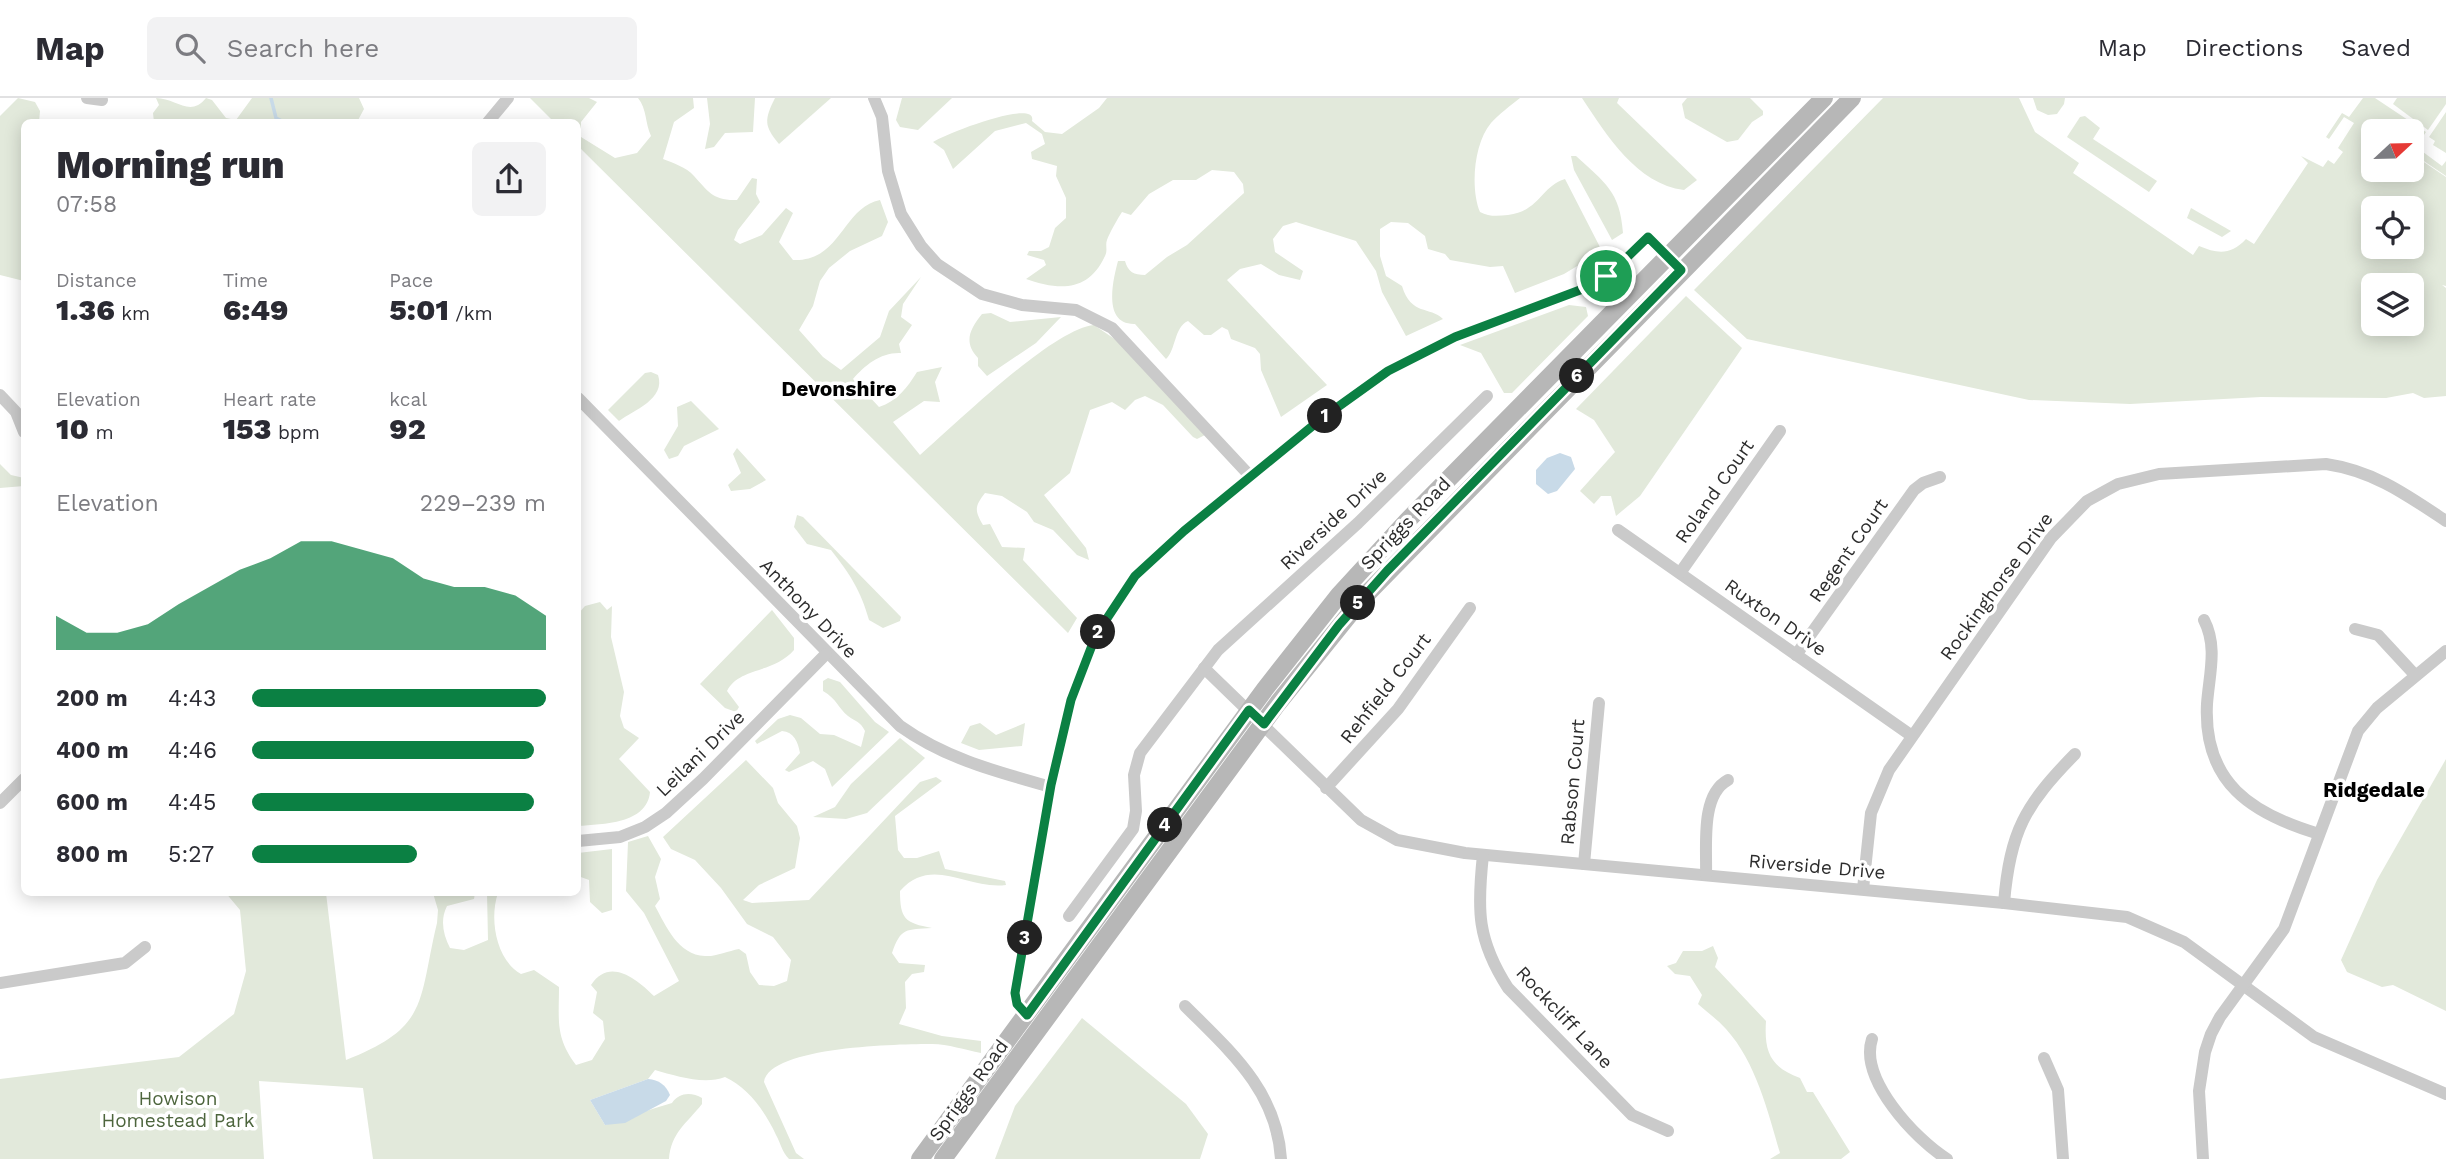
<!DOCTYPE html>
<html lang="en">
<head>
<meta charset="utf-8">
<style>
	:root { --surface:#fff; --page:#f2f2f3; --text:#2b2b33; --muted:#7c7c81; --line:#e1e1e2; --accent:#0b8043 }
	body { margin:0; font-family:"Work Sans",sans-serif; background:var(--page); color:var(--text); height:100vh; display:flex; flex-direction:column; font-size:26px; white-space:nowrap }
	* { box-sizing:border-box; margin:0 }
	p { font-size:23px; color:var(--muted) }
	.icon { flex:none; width:38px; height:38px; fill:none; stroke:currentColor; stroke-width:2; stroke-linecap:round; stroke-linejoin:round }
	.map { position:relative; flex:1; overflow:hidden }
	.details { position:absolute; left:21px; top:21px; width:560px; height:777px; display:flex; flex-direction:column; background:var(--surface); border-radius:10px; box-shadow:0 4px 18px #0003 }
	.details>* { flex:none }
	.needle { width:46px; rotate:68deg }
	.controls { position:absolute; left:2361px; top:21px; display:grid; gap:14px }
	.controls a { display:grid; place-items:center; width:63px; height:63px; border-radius:10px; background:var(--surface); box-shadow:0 4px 18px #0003; font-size:35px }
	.pin { position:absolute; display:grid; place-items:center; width:60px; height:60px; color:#fff; margin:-30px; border:4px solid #fff; border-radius:50%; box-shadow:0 2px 7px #0007 }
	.km { position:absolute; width:35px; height:35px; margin:-18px; border-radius:50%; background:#222; color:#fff; font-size:19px; line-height:35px; text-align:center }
	.round { display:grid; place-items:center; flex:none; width:74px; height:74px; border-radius:10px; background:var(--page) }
	.headline { display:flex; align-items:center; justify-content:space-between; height:119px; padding:0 35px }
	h1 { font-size:38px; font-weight:800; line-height:52px }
	.figures { display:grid; grid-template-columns:repeat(3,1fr); gap:10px; height:119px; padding:7px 35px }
	.figures div { display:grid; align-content:center }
	.figures b { font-size:30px; font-weight:800 }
	.figures small { font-size:19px; font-weight:400 }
	.figures p { font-size:19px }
	.chart { height:196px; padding:14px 35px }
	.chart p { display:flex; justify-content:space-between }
	.chart svg { width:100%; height:126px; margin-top:7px; fill:var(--accent); opacity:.7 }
	ul { padding:0 35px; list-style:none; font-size:23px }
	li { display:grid; grid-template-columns:112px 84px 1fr; align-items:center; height:52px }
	li i { height:18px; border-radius:9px; background:var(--accent) }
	header { display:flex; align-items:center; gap:42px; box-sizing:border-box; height:98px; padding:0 35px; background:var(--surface); border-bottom:2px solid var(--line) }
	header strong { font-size:33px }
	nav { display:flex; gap:38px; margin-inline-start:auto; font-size:24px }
	.search { width:490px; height:63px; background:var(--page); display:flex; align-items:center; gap:18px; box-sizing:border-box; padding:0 24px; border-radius:10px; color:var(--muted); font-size:26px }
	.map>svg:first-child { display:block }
	.green { fill:#e2e9db; fill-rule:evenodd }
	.water { fill:#c8dae8 }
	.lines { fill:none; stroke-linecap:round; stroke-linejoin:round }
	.stream { stroke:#c8dae8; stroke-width:3.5 }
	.street { stroke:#cacaca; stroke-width:12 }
	.secondary { stroke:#b7b7b7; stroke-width:18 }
	.route-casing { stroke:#fff; stroke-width:14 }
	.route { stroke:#0b8043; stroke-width:9 }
	.labels { text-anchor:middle; stroke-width:7; stroke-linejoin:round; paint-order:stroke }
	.street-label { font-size:19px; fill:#2d2d2d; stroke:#fff }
	.park-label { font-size:19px; fill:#4d653d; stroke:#fff }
	.neighbourhood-label { font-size:21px; font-weight:bold; fill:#000; stroke:#fff }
</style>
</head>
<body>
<header>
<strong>Map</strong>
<div class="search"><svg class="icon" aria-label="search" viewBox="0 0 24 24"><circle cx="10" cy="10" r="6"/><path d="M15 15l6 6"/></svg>Search here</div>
<nav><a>Map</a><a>Directions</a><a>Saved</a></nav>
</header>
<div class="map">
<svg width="2446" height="1061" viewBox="0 0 2446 1061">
	<rect width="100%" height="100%" fill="#fff"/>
	<g class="green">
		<path d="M18 0 35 4 40 13 39 24H24V183L0 177V18Z"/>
		<path d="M156 0C176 0 190 20 206 0L212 2 226 20 236 22 252 0H359L364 11 357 24H154L153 15 159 7Z"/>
		<path d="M530 0H589L597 4 581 24V39L615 60 637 55 651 38C645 25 647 11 638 0H693L694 10 674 24 663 61C673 65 686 69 694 78 708 93 713 103 737 102L752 80 757 81 756 96 760 104 738 132 734 142 740 146 762 137 786 110 793 115 779 144 793 162C841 164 842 110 880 102L888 124 882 138 850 153 829 170 820 183 813 208 799 232 823 259 841 272 880 239 889 213 921 179 903 206 901 219 912 227 899 246 901 255C881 254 865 267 853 281L879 309C897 303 907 290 917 274L942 269 935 284 940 304 924 303 893 324 920 357C955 327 1052 231 1094 227L1119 244 1205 337 1197 341 1193 339 1163 307 1145 298 1135 302 1125 312 1112 304 1090 312 1070 375 1044 397 1086 450 1089 462 1077 457 1053 432 1034 424 1027 414 1002 398 985 395C975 408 974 412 983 427L990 426 1002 449 1025 450 1023 462 1077 520 1068 535 578 48V24H554Z"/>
		<path d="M707 0H755L753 34 725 35 714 49 705 51 710 26Z"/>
		<path d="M775 0H831L779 46C764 28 764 22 775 0Z"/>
		<path d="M902 0H952L918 32 900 29 896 22Z"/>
		<path d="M1107 0H1520C1510 8 1499 16 1491 25 1474 45 1470 90 1480 114 1489 119 1498 118 1508 117 1540 113 1540 89 1565 81L1602 153 1564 176 1515 195 1503 168 1490 169 1450 162 1445 156 1428 151 1425 138 1408 125 1391 124 1380 131V158L1386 178 1402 188C1411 218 1430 208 1443 221L1406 238 1382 194 1376 173 1356 143 1296 124 1283 128 1273 141 1275 154 1303 173 1300 182 1279 177 1261 166 1240 171 1227 182 1327 287 1281 319 1261 272 1260 256 1255 250 1231 241 1228 232 1222 229 1211 237H1204L1188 223C1174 229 1176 252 1166 261L1135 226C1102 227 1113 182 1118 163H1125C1128 174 1134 177 1145 177L1167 159 1187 147 1244 95 1243 86 1234 74 1212 72 1196 82H1173L1149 96 1131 117 1122 114C1118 120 1109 136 1107 142 1105 147 1108 152 1105 158 1088 195 1058 192 1026 181L1046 167 1044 162 1027 157 1029 153H1041L1049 149 1055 130 1066 120V100L1056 78 1057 68 1032 61 1031 54 1045 46 1042 36 1026 25 995 33 953 71 944 52 933 44C947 35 1038 0 1032 23L1045 34 1062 36 1099 10Z"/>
		<path d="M1582 0H1619L1617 5 1697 82 1684 92C1637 86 1607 38 1582 0Z"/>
		<path d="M1687 0H1750L1763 13V17L1752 24 1738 42 1727 44 1685 20 1682 6Z"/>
		<path d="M1883 0H2019L2035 34 2079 65 2073 75 2193 157 2199 148C2218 156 2231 157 2246 141L2254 146 2308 65 2301 58 2323 69 2328 62 2334 66 2343 54 2338 50 2354 25 2344 19 2329 41 2326 39 2342 15 2349 19 2363 0H2375L2426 34 2418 46 2419 51 2442 68 2446 63V78L2412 55V33H2373V72H2412V56L2446 79V188L2442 187 2446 190V298L2424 300 2413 295 2386 300 2261 299 2130 306 2029 302 1747 241 1694 192ZM2373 110H2412V149H2373ZM2373 187H2412V226H2373Z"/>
		<path d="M2033 0H2065L2064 6 2057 16 2048 17 2037 12Z"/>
		<path d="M2397 0H2446V6L2428 32 2393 6Z"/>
		<path d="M2446 14V55L2433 47 2435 43 2429 39Z"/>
		<path d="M2085 18 2100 30 2093 41 2157 83 2149 94 2067 39 2080 19Z"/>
		<path d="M1571 58H1576C1605 85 1620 93 1623 135L1612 142 1574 72Z"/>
		<path d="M2191 110 2231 133 2222 139 2187 120Z"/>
		<path d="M1686 198 1742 250 1640 398 1616 418 1611 398H1601L1594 406 1580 393 1615 354 1594 322 1576 311Z"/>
		<path d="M1569 207 1586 209 1588 218 1512 295H1504L1481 255 1460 247Z"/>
		<path d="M991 215 1010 224 1061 219 1036 245 987 278 978 268V260C963 244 970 231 982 216Z"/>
		<path d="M651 274 658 277C666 301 634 312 619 323L608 312 645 275Z"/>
		<path d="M691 303 719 331 684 348 678 358 669 361 664 352 678 328 677 309Z"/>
		<path d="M737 350 766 382 750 391 731 393 728 387 741 375 733 356Z"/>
		<path d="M0 366 11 377 24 380V388L0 390Z"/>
		<path d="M797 417 803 419 901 519 900 523 883 530 869 522C861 493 850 476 831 452L807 446 794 429Z"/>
		<path d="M600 504 607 512 612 508 611 539 624 594 620 618 624 630 639 640 619 661 650 694C647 726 603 726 578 728V516L585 508Z"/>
		<path d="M772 512 794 540V552C773 576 739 569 727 593L739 609 736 614 725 610 700 586Z"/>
		<path d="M828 580 840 584 875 624 889 634 832 689 825 671 813 663 789 674 785 672 800 655C798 644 794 634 782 633L757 646 755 643 778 621 790 617 801 620 820 636 834 637 861 649 865 633C860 623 856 624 848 618 838 610 837 601 823 593V583Z"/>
		<path d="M980 625 996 637 1025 625 1022 648 979 652 961 645 970 628Z"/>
		<path d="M900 640 925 660 867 715 846 721 813 719 835 709 851 686Z"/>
		<path d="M2446 661V913L2393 887 2382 889 2347 874 2341 862 2377 782Z"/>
		<path d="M746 662 773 690 778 705 797 728 800 740 795 770 759 787 743 802 752 805 809 802 920 684 936 679 942 683 895 718 898 752 904 760H917L939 753 945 771 1005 783 1006 787C967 792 932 757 900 793 900 821 905 825 932 830 906 832 901 829 892 855L899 865 925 867 924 874 912 876 905 884 906 910 899 926 942 938 981 943V955C965 952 948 946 932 946 902 946 769 948 764 984L796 1055 804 1061H789C782 1054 781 1046 776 1037 766 1015 748 989 725 979 704 987 676 978 655 972L648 981 590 1002 605 1027C627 1020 650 1011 672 1005 679 994 692 994 702 1000V1006C686 1026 671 1035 669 1061H373L363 990 259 983 264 1061H0V981L179 959 234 916 246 873 240 812 225 794 326 795 346 962C430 929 418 904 437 825L438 812 433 795H475L474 801 447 808C440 822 443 836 450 850L464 852 488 842 487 795H498C489 821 496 862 521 876L534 872 559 889C559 922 555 939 576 967L592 962 605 941 603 923 593 915 597 894 591 887C609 859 636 880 654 898L679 883 644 815 626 793 628 744 648 738 661 761 655 779 660 801 655 808C666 828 678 857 705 858 715 859 728 853 739 851L746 856 750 874 759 887 774 888 787 883 791 862 773 839 747 826 721 790 695 762 671 751 663 739Z"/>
		<path d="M612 751V812L602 815 590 804 589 782 578 778V755Z"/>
		<path d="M1713 848 1718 860 1715 869 1766 923C1764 954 1770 969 1800 980L1807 994H1813L1850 1054 1841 1061H1770L1780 1055C1768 1014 1756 964 1726 931 1718 922 1707 914 1698 906L1702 897 1690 878 1675 876 1667 868 1676 865 1683 853H1702Z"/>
		<path d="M1082 920 1186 1006 1208 1036 1200 1061H995L1015 1008Z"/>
	</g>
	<g class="water">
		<path d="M1560 355 1571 359 1575 371 1557 393 1548 396 1536 386V372L1547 360Z"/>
		<path d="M648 981C659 982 666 987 670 997L666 1003 625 1025 605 1027 590 1002Z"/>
	</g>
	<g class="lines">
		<path class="stream" d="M271 0 276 20 284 24"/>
		<g class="street">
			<path d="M87 0 102 2"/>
			<path d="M874 0 882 19 888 73 901 116 921 148 937 166 982 196 1022 207 1076 212 1112 230 1251 379"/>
			<path d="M488 24 508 0"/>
			<path d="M0 297 16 314 24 334"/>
			<path d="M578 300 900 628C946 661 998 674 1051 689"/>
			<path d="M1618 432 1912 638"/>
			<path d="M1680 475 1780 333"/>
			<path d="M2204 522C2218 549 2209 577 2207 606 2203 685 2252 716 2319 736"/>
			<path d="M2355 531 2378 537 2415 577"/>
			<path d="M1796 557 1914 392 1923 385 1940 379"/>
			<path d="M1204 570 1361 722 1397 742 1465 755 2004 805 2127 819 2184 844 2314 939 2446 996"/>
			<path d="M1326 690 1398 611 1470 510"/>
			<path d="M0 705 24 681"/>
			<path d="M578 743 620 739 645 729 666 715 703 681 826 556"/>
			<path d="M1483 757C1477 812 1477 842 1508 890L1632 1017 1668 1033"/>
			<path d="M1584 766 1599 605"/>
			<path d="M1706 777C1707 749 1700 697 1728 682"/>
			<path d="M1863 791 1871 715 1889 672 2051 440 2087 403 2118 386 2159 376 2326 366C2374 373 2407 397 2446 423"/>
			<path d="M2004 805C2010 733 2025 707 2075 656"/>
			<path d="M1069 818 1133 731 1136 713 1134 677 1140 655 1218 552 1358 425 1487 298"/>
			<path d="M0 885 125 865 145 849"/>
			<path d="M1185 908C1230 953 1277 993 1281 1061"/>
			<path d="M1027 917 1017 906 1015 895 1051 687 1071 602 1096 537 1135 478 1184 433 1321 321 1389 273 1456 239 1588 189 1614 172 1648 139 1681 172"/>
			<path d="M1872 941C1859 981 1915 1041 1947 1061"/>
			<path d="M2044 960 2058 992 2063 1061"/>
			<path d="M2203 1061 2199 993 2205 954 2211 936 2220 919 2284 831 2358 633 2377 610 2446 553"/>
		</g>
		<g class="secondary">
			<path d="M920 1061 1265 591 1339 497 1407 423 1824 0"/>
			<path d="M943 1061 1278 605 1361 502 1852 0"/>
		</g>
	</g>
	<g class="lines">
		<defs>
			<path id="route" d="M1648 139 1681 172 1387 473 1339 527 1264 626 1249 612 1027 917 1017 906 1015 895 1051 687 1071 602 1096 537 1135 478 1184 433 1321 321 1388 273 1455 239 1588 189 1614 172Z"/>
		</defs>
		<use href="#route" class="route-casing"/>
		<use href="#route" class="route"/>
	</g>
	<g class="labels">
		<g class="street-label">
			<text transform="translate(1714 393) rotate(-55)" y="7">Roland Court</text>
			<text transform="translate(1333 421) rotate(-43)" y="7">Riverside Drive</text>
			<text transform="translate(1405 425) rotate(-46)" y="7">Spriggs Road</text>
			<text transform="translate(1848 452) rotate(-55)" y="7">Regent Court</text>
			<text transform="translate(1996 488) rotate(-54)" y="7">Rockinghorse Drive</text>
			<text transform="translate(809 510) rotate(46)" y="7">Anthony Drive</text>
			<text transform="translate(1776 519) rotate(35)" y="7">Ruxton Drive</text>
			<text transform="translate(1385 590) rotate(-52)" y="7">Rehfield Court</text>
			<text transform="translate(700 655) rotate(-44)" y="7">Leilani Drive</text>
			<text transform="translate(1572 684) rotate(-85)" y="7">Rabson Court</text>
			<text transform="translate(1817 768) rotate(5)" y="7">Riverside Drive</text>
			<text transform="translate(1565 919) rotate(47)" y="7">Rockcliff Lane</text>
			<text transform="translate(968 992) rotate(-54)" y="7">Spriggs Road</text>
		</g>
		<g class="park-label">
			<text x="178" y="1007">Howison<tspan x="178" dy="22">Homestead Park</tspan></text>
		</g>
		<g class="neighbourhood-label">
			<text x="839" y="298">Devonshire</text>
			<text x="2374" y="699">Ridgedale</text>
		</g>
	</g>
</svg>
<div class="controls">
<a><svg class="needle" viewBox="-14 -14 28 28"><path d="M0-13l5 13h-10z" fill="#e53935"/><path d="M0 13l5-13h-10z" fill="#7c7c81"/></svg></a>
<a><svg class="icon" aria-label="locate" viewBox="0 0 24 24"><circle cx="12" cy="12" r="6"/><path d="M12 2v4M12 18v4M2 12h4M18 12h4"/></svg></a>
<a><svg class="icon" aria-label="layers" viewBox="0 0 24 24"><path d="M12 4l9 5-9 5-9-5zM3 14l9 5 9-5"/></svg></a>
</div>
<div class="pin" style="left:1606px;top:178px;background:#1e9e55"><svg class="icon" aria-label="arrive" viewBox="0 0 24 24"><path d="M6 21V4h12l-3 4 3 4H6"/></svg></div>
<b class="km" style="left:1325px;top:318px">1</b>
<b class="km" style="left:1098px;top:534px">2</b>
<b class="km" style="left:1025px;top:840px">3</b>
<b class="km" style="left:1165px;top:727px">4</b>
<b class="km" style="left:1358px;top:505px">5</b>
<b class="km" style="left:1577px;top:278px">6</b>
<section class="details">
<div class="headline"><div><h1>Morning run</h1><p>07:58</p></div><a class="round"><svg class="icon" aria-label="share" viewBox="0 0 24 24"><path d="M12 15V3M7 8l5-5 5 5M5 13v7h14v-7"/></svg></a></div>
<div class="figures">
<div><p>Distance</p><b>1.36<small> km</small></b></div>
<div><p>Time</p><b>6:49</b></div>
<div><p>Pace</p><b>5:01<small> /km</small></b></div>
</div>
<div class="figures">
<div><p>Elevation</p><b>10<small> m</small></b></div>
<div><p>Heart rate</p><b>153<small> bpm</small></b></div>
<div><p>kcal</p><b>92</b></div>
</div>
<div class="chart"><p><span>Elevation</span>229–239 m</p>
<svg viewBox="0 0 160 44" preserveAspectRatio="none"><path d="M0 44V32L10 38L20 38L30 35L40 28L50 22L60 16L70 12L80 6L90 6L100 9L110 12L120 19L130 22L140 22L150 25L160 32V44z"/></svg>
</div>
<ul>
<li><b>200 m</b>4:43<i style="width:100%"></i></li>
<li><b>400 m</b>4:46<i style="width:96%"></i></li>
<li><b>600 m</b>4:45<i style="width:96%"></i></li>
<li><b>800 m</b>5:27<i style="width:56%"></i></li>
</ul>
</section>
</div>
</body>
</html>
